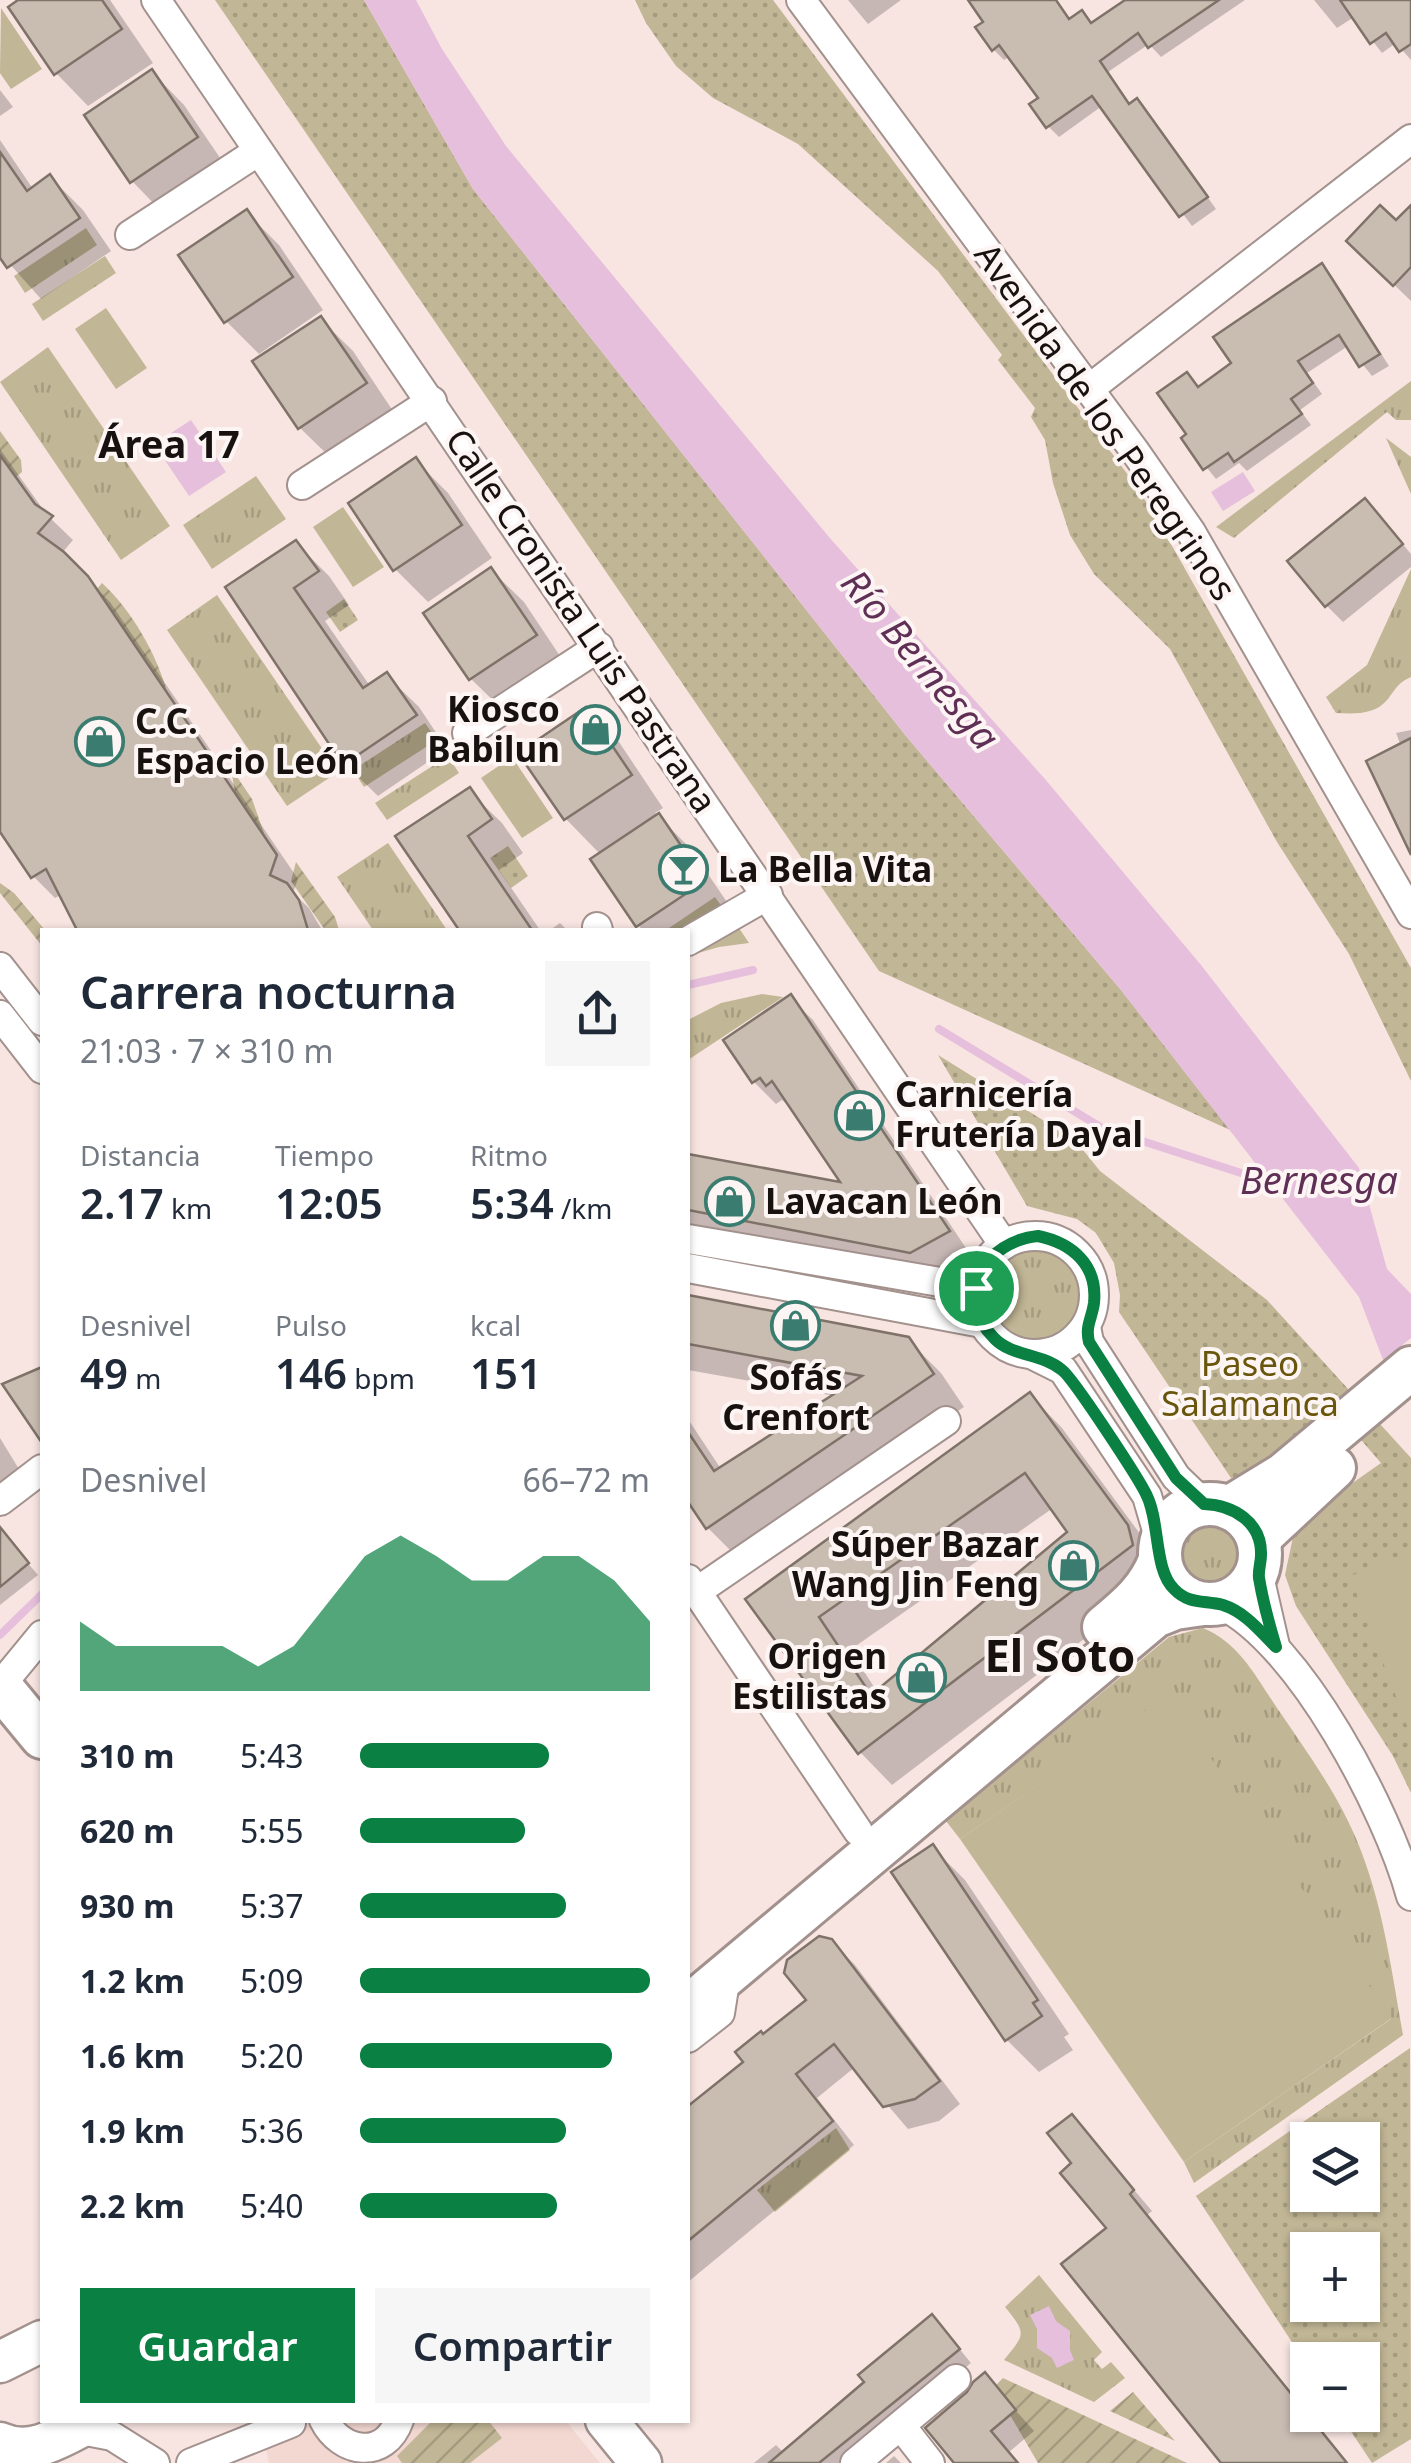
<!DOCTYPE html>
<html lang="es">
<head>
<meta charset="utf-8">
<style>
	:root { --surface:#fff; --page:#f6f6f7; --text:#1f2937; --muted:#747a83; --accent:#0b8043 }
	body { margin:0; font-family:"Noto Sans",sans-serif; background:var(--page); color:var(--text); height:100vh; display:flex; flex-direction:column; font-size:38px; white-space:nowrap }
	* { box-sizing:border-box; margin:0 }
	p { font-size:32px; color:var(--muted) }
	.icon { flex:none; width:55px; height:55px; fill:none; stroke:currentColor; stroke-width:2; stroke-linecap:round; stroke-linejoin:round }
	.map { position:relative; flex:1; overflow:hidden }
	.panel { position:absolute; left:40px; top:928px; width:650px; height:1495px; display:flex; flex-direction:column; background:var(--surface); border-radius:0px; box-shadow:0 2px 8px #0004 }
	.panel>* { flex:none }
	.controls { position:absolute; left:1290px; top:2122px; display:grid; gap:20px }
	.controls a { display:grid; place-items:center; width:90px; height:90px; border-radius:0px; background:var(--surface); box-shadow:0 2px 8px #0004; font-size:50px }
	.pin { position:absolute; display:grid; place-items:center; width:85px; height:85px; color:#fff; margin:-42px; border:5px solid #fff; border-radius:50%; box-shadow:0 2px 10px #0007 }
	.round { display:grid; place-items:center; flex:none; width:105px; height:105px; border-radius:0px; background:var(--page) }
	.overview { display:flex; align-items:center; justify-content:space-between; height:170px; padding:0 40px }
	h1 { font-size:45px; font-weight:600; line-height:75px }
	.metrics { display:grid; grid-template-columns:repeat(3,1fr); gap:15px; height:170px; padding:10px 40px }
	.metrics div { display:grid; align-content:center }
	.metrics b { font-size:42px; font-weight:600 }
	.metrics small { font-size:28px; font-weight:400 }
	.metrics p { font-size:28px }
	.chart { height:280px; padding:20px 40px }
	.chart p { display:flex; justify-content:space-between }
	.chart svg { width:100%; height:180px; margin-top:10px; fill:var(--accent); opacity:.7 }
	.primary-button { display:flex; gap:20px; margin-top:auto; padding:20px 40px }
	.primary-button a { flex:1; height:115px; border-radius:0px; background:var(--accent); color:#fff; font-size:40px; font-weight:600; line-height:115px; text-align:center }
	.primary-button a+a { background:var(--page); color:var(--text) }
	ul { padding:0 40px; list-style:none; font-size:32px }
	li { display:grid; grid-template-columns:160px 120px 1fr; align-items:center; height:75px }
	li i { height:25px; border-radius:12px; background:var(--accent) }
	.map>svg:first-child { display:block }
	.built { fill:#f3d8d1 }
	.grass { fill:url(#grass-tufts); fill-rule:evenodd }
	.park { fill:url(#park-dots); fill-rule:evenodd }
	.garden { fill:url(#garden-furrows) }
	.pitch { fill:#c1b695 }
	.water { fill:#e6bfdd }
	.pier { fill:#f8e5e1 }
	.shadow { fill:#0003; fill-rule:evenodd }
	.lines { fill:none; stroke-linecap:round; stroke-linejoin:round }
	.stream { stroke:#e6bfdd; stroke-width:8 }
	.building { fill:#c9bcb1; stroke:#7f7369; stroke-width:2.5; fill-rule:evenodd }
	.street-casing { stroke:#a2918d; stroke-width:32 }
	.secondary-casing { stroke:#a2918d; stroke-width:45 }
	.primary-casing { stroke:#a2918d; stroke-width:48 }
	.street { stroke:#fff; stroke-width:28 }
	.secondary { stroke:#fff; stroke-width:40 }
	.primary { stroke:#fff; stroke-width:42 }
	.route-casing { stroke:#fff; stroke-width:20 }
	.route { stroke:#0b8043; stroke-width:12 }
	.labels { text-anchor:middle; stroke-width:8; stroke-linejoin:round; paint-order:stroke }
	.street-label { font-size:35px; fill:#171110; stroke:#fdf5f3 }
	.poi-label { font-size:35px; font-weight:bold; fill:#171110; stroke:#fdf5f3; text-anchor:start }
	.park-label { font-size:35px; fill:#69550c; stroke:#fdf5f3 }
	.neighbourhood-label { font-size:38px; font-weight:bold; fill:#171110; stroke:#fdf5f3 }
	.water-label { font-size:38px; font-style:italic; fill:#5f2f56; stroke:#fdf5f3 }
	.district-label { font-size:45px; font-weight:bold; fill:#171110; stroke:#fdf5f3 }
</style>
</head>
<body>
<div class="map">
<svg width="1411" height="2463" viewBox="0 0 1411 2463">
	<defs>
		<pattern id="grass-tufts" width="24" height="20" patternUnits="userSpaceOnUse" patternTransform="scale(2.5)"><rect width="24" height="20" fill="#c1b695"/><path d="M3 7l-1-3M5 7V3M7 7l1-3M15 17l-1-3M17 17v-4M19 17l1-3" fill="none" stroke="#a59b7f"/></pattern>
		<pattern id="park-dots" width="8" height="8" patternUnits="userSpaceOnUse" patternTransform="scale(2.5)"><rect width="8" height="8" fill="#c1b695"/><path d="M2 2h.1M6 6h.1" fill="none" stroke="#a59b7f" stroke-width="1.8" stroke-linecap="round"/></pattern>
		<pattern id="garden-furrows" width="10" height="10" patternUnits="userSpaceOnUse" patternTransform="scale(2.5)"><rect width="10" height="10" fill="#c1b695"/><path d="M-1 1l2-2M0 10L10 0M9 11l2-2" fill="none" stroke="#a59b7f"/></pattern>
	</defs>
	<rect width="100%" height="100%" fill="#f8e5e1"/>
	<path class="built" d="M259 2420H565L600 2463H269Z"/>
	<g class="grass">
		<path d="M86 228 97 245 25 293 14 276Z"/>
		<path d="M105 256 116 273 43 321 32 304Z"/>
		<path d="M48 347 170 526 121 560 0 382Z"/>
		<path d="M1411 381V420H1396L1387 412 1234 538 1216 527Z"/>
		<path d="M1386 438 1411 457V494Z"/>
		<path d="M256 476 286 519 212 569 183 525Z"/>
		<path d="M1411 569V677C1399 682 1396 688 1388 699 1375 715 1355 714 1336 713L1326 697 1367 665Z"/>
		<path d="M217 595 338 772 287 806 167 630Z"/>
		<path d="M425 723 437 740 364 787 353 770Z"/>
		<path d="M448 756 459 773 387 820 375 803Z"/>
		<path d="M388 843 447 930H373L337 877Z"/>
		<path d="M715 897 725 911 687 930H666Z"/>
		<path d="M739 928 749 943 719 947 688 956Z"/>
		<path d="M762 994 783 997 688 1060V1020L721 1003Z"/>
		<circle cx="1035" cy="1295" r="48"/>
		<circle cx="1210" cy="1554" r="36"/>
		<path d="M1203 1628C1238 1642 1255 1675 1275 1705 1300 1742 1328 1780 1348 1821 1381 1888 1390 1962 1403 2035L1194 2183 1184 2162 1391 2019 1167 1696 960 1839 946 1821 1169 1637Z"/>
		<path d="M836 2128 850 2150 775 2212 757 2190Z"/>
		<path d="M1039 2275 1102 2352 1094 2360 1102 2369 1111 2362 1125 2378 1094 2402 1004 2360C1025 2334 1027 2334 1005 2307ZM1037 2329 1070 2331V2350L1037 2348Z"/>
	</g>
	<g class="park">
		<path d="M215 0H364L473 189 906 736 1121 990 1230 1130 879 971Z"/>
		<path d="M635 0H773L1137 487 1159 523 1411 968V1081L1349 954 1277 842 1170 649 1094 574 1070 535 1053 483 1045 440 1031 417 1035 408 998 360 1002 355 938 271 798 144 713 98 676 66 646 23Z"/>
		<path d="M344 599 358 620 340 632 326 612Z"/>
		<path d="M508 846 528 876 511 888 490 858Z"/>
		<path d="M938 1055 1075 1140 1100 1171 1267 1300 1411 1458V1793L1393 1756 1296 1606 1285 1575 1293 1537 1344 1489 1381 1463 1331 1405 1250 1473 1231 1478 1119 1312 1120 1295 1114 1263 1096 1233 1077 1219 1027 1206Z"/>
		<path d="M1410 2048 1411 2439 1372 2463 1340 2415H1362V2360H1308L1307 2365 1196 2196ZM1308 2140H1362V2195H1308ZM1362 2250V2305H1308V2250Z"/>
	</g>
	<g class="garden">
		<path d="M0 431 21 460 22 472 16 477 0 455Z"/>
		<path d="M102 583C132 611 156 653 167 692L97 589Z"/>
		<path d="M231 768 252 799 266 839 235 793Z"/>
		<path d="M296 862 335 917 339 930H325L291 881Z"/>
		<path d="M0 883 14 893 45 930H42V946L0 893Z"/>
		<path d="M1003 2378 1187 2463H1038L1010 2415 1016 2409 996 2385Z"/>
		<path d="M1133 2392 1175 2441 1110 2411Z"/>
		<path d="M433 2420H488L502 2438 470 2463H402L397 2456Z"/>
	</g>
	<g class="pitch">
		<path d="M1 8 42 69 11 89 0 73Z"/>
		<path d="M106 308 147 368 116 389 75 329Z"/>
		<path d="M343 507 384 567 353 587 313 527Z"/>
		<path d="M512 757 553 818 522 838 481 778Z"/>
		<path d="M1407 1554 1411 1564V1736L1350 1576Z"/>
		<path d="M1167 1695 1392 2018 1184 2162 960 1839Z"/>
	</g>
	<g class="water">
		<path d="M364 0H416L442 49 506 146 829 537 1045 779 1201 965 1359 1168 1387 1269 1411 1294V1433L1359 1297 1121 990 906 736 473 189Z"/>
		<path d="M191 420 226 472 189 496 154 444Z"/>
		<path d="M1243 472 1255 491 1223 511 1211 492Z"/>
		<path d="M1049 2306 1056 2321 1070 2331V2350L1074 2360 1057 2368 1052 2358 1037 2348V2329L1030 2315Z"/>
	</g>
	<path class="pier" d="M1411 1338V1438L1406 1434 1379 1364Z"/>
	<g class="shadow">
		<path d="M22 0H110L153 63 88 106 56 73Z"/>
		<path d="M848 0H901L868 24Z"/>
		<path d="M971 0H1057L1071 21 1082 13 1093 25 1130 0H1245L1161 57 1149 44 1108 72 1131 105 1147 112 1216 209 1192 226 1102 106 1059 137 1048 126 1041 99 1010 56 1004 60 993 49 987 22Z"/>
		<path d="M1314 0H1411V60L1396 43 1382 53 1354 17 1337 28Z"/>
		<path d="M152 72 184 105 229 171 164 214 132 181Z"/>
		<path d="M0 90 13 107 0 116Z"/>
		<path d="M0 140 33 189 50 177 83 210 111 251 41 299 0 253Z"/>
		<path d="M1411 209V301L1349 241 1395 223Z"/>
		<path d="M246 212 279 245 323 310 259 354 226 321Z"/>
		<path d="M1322 266 1332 276 1389 366 1372 376 1348 346 1307 373 1322 394 1300 410 1311 425 1247 471 1239 463 1216 479 1184 439 1190 435 1187 375 1200 389 1235 364Z"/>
		<path d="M320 319 353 351 397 417 333 460 300 428 256 362Z"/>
		<path d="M0 449 47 515 73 540 62 553 110 602 298 879 293 893 309 908 322 930H80L62 894 55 898 33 876 0 828Z"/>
		<path d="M415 460 448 493 492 558 428 602 395 569Z"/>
		<path d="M1381 518 1411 554V567L1343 622 1326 605Z"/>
		<path d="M296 543 329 576 349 605 325 621 370 686 386 675 419 707 447 749 378 796 345 764 228 588Z"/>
		<path d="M491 570 524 602 568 668 504 711 471 679 427 613Z"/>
		<path d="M586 710 619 742 663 808 655 813 691 849 735 914 688 930H643L638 925 601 855 566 819 522 753Z"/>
		<path d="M1411 730V843L1401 746 1396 733Z"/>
		<path d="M469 791 502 823 523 853 499 870 540 930H462Z"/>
		<path d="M560 923 567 930H550Z"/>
		<path d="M790 998 813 1020 970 1254 934 1274 688 1227V1156L845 1185 790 1107 782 1100 776 1104 754 1082 726 1040Z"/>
		<path d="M688 1297 907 1339 941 1373 964 1407 740 1560 708 1528 688 1498V1419L721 1469 835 1396 688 1370Z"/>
		<path d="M1030 1395 1062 1428 1160 1561 1164 1578 892 1785 860 1752 748 1600ZM1053 1508 1070 1532 878 1693 850 1650Z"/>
		<path d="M0 1438 22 1474 0 1490Z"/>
		<path d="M0 1531 38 1575 0 1605Z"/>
		<path d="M932 1847 965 1880 1069 2034 1064 2037 1073 2050 1039 2072 1007 2040Z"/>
		<path d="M831 1941 855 1965 960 2104 939 2121 908 2129 855 2067 817 2098 854 2145 688 2282V2109L747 2063 763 2037 809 2001Z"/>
		<path d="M1072 2117 1152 2211 1147 2215 1348 2463H1225L1075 2164Z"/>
		<path d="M944 2330 971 2363 849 2463H754L776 2445 784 2453Z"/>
		<path d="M985 2376 1034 2431 1009 2452 1018 2463H958Z"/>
		<path d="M894 2456 901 2463H886Z"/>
	</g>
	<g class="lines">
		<g class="stream">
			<path d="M688 985 753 970"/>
			<path d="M939 1029 1102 1128 1278 1185"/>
			<path d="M0 1635 42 1594"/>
		</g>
	</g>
	<g class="building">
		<path d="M18 0H102L122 29 54 75 8 7Z"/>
		<path d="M968 0H1056L1069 19 1082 10 1091 23 1125 0H1219L1148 48 1138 33 1100 61 1129 104 1137 98 1208 197 1179 217 1092 96 1046 128 1029 104 1038 98 999 45 992 51 975 27 983 22Z"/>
		<path d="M1340 0H1411V44L1399 52 1386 33 1370 44Z"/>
		<path d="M152 69 198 137 130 183 84 115Z"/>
		<path d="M0 152 27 191 50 174 80 218 7 268 0 258Z"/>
		<path d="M1380 205 1396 220 1411 205V267L1393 286 1346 241Z"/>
		<path d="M247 209 293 277 224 323 178 255Z"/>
		<path d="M1322 263 1380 354 1359 367 1339 335 1298 361 1313 383 1291 399 1302 414 1234 462 1228 453 1203 470 1181 438 1186 434 1157 393 1187 372 1198 387 1231 363 1213 337Z"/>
		<path d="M321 316 367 383 298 429 252 361Z"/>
		<path d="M0 455 35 504 53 516 38 533 64 552 88 576 277 855 270 875 287 883 299 900 308 930H77L46 869 31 878 0 832Z"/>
		<path d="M416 457 462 525 393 571 348 503Z"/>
		<path d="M1365 498 1403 544 1325 607 1287 561Z"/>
		<path d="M296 540 319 571 294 588 363 688 387 672 417 715 343 765 225 587Z"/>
		<path d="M491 567 537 635 469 680 423 613Z"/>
		<path d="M586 707 632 775 564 820 518 753Z"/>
		<path d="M1411 738V855L1366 761Z"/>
		<path d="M470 787 492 819 468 836 532 930H459L395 836Z"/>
		<path d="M659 813 705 881 636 927 590 859Z"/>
		<path d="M791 994 950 1231 910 1253 688 1210V1154L840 1182 772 1081 766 1086 760 1078 752 1083 723 1040Z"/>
		<path d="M688 1295 909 1337 934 1374 706 1529 688 1502V1432L714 1471 862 1376 688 1344Z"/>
		<path d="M42 1367V1443L2 1384Z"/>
		<path d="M1030 1392 1128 1525 1133 1545 858 1754 745 1599ZM1025 1473 1067 1532 871 1695 819 1617Z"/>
		<path d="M0 1527 29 1563 0 1587Z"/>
		<path d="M933 1844 1038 2000 1033 2003 1042 2016 1005 2041 891 1872Z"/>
		<path d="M819 1936 832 1939 940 2081 915 2099 883 2107 834 2044 796 2074 833 2121 688 2241V2106L743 2062 735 2052 761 2031 763 2034 806 2000 784 1973 787 1960Z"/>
		<path d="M1072 2114 1134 2190 1130 2194 1347 2463H1221L1061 2264 1106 2228 1060 2173 1071 2163 1047 2133Z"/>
		<path d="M932 2314 960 2349 819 2463H769L864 2382 858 2375Z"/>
		<path d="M985 2372 1016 2410 991 2431 1018 2463H954L925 2428 967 2392 973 2382Z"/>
	</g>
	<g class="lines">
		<defs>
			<g id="street">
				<path d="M156 0 1004 1245"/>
				<path d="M801 0 1134 450 1191 532 1411 914"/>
				<path d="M130 235 257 152"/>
				<path d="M1089 389 1411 139"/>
				<path d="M302 485 432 401"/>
				<path d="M467 733 599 647"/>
				<path d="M597 927 598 930"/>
				<path d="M688 941 768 895"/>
				<path d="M0 967 42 1021"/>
				<path d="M0 1015 42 1069"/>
				<circle cx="1035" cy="1295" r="59"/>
				<path d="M688 1239 975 1288"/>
				<path d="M688 1268 982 1323"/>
				<path d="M1086 1327 1089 1342 1176 1477 1204 1504"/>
				<path d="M1033 1355 1063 1370 1147 1496 1161 1544"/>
				<path d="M0 1501 42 1469"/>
				<path d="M1258 1572 1275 1646"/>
				<path d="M688 1579 858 1831"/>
				<path d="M696 1592 946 1421"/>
				<path d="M1220 1604C1300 1642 1388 1812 1411 1896"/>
				<path d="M0 1686 42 1635"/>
				<path d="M688 2038 720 2013 726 1975"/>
				<path d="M324 2420C341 2454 385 2460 399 2420"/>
				<path d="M901 2426 930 2463"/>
				<path d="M76 2429 112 2436 155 2463"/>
				<path d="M191 2463 291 2423"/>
				<path d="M855 2463 956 2379"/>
			</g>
			<g id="secondary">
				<path d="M0 2362 42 2341"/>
				<path d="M606 2420 641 2463"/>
				<path d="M0 2443C33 2458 65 2434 94 2420"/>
			</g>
			<g id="primary">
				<circle cx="1210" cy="1554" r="50"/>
				<path d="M1229 1508 1283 1475 1411 1368"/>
				<path d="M1259 1538 1334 1468"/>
				<path d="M1104 1627C1129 1606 1148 1591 1160 1560"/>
				<path d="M0 1686 42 1737"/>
				<path d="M688 2007 1155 1616 1175 1608 1203 1604"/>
			</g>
		</defs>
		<use href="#street" class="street-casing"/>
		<use href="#secondary" class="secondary-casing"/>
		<use href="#primary" class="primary-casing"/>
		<use href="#street" class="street"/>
		<use href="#secondary" class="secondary"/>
		<use href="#primary" class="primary"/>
	</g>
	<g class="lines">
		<defs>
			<path id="route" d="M1038 1236C1072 1243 1098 1265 1094 1303 1092 1318 1085 1326 1089 1342L1176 1478 1204 1504C1233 1505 1262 1522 1261 1555 1261 1563 1258 1570 1259 1578 1263 1602 1269 1624 1276 1647 1260 1631 1245 1612 1223 1605 1205 1600 1189 1605 1174 1589 1154 1570 1160 1523 1147 1496 1140 1480 1073 1378 1062 1370 1042 1353 1012 1357 994 1338 951 1295 986 1241 1038 1236Z"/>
		</defs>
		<use href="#route" class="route-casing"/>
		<use href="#route" class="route"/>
	</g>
	<defs>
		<symbol id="shop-ring" viewBox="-11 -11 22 22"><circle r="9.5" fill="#fdf5f3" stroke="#3a7d70" stroke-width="1.5"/><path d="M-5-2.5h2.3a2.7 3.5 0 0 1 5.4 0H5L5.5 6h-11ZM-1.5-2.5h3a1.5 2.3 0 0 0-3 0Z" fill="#3a7d70"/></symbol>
		<symbol id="bar-ring" viewBox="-11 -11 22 22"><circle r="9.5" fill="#fdf5f3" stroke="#3a7d70" stroke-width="1.5"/><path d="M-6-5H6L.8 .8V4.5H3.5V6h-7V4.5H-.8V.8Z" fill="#3a7d70"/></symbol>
	</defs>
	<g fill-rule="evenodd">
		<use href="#shop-ring" x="568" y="702" width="55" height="55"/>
		<use href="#shop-ring" x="72" y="714" width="55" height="55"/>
		<use href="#bar-ring" x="656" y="842" width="55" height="55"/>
		<use href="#shop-ring" x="832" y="1088" width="55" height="55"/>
		<use href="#shop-ring" x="702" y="1174" width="55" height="55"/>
		<use href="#shop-ring" x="768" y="1298" width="55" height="55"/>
		<use href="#shop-ring" x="1046" y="1538" width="55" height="55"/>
		<use href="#shop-ring" x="894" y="1650" width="55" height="55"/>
	</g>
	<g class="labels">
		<g class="street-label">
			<text transform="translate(1105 422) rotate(55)" y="12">Avenida de los Peregrinos</text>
			<text transform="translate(581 621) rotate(56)" y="12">Calle Cronista Luis Pastrana</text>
		</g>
		<g class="poi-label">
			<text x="560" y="722" text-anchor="end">Kiosco<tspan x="560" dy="40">Babilun</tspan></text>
			<text x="135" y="734">C.C.<tspan x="135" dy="40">Espacio León</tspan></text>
			<text x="718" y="882">La Bella Vita</text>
			<text x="895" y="1107">Carnicería<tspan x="895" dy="40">Frutería Dayal</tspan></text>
			<text x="765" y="1214">Lavacan León</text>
			<text x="796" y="1390" text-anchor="middle">Sofás<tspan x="796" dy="40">Crenfort</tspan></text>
			<text x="1039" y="1557" text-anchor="end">Súper Bazar<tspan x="1039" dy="40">Wang Jin Feng</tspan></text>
			<text x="887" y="1669" text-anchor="end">Origen<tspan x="887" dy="40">Estilistas</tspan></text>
		</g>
		<g class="park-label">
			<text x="1250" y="1376">Paseo<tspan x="1250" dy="40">Salamanca</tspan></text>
		</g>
		<g class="neighbourhood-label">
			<text x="169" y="458">Área 17</text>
		</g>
		<g class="water-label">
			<text transform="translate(920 660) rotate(50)" y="13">Río Bernesga</text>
			<text x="1319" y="1194">Bernesga</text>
		</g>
		<g class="district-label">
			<text x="1060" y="1672">El Soto</text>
		</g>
	</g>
</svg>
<div class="controls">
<a><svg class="icon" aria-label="layers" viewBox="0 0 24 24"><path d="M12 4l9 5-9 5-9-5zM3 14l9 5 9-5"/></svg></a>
<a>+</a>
<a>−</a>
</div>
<div class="pin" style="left:976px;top:1288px;background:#1e9e55"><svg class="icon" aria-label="arrive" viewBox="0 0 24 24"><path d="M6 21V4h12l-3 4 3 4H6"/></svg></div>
<section class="panel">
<div class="overview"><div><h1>Carrera nocturna</h1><p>21:03 · 7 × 310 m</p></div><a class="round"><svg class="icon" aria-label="share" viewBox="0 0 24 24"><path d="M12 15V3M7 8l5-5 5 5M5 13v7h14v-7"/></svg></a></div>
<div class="metrics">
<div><p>Distancia</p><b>2.17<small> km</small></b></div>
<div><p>Tiempo</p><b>12:05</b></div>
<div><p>Ritmo</p><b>5:34<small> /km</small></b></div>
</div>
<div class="metrics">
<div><p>Desnivel</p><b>49<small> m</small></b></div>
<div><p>Pulso</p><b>146<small> bpm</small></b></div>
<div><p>kcal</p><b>151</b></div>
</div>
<div class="chart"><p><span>Desnivel</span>66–72 m</p>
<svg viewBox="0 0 160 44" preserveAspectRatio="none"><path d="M0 44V27L10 33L20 33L30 33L40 33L50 38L60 33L70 22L80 11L90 6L100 11L110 17L120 17L130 11L140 11L150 17L160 27V44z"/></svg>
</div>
<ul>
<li><b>310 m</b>5:43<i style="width:65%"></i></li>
<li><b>620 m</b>5:55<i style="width:57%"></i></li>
<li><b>930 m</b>5:37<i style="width:71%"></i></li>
<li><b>1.2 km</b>5:09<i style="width:100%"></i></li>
<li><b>1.6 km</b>5:20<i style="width:87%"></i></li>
<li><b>1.9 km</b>5:36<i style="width:71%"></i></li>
<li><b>2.2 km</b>5:40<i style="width:68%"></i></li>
</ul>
<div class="primary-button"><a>Guardar</a><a>Compartir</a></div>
</section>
</div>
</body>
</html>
